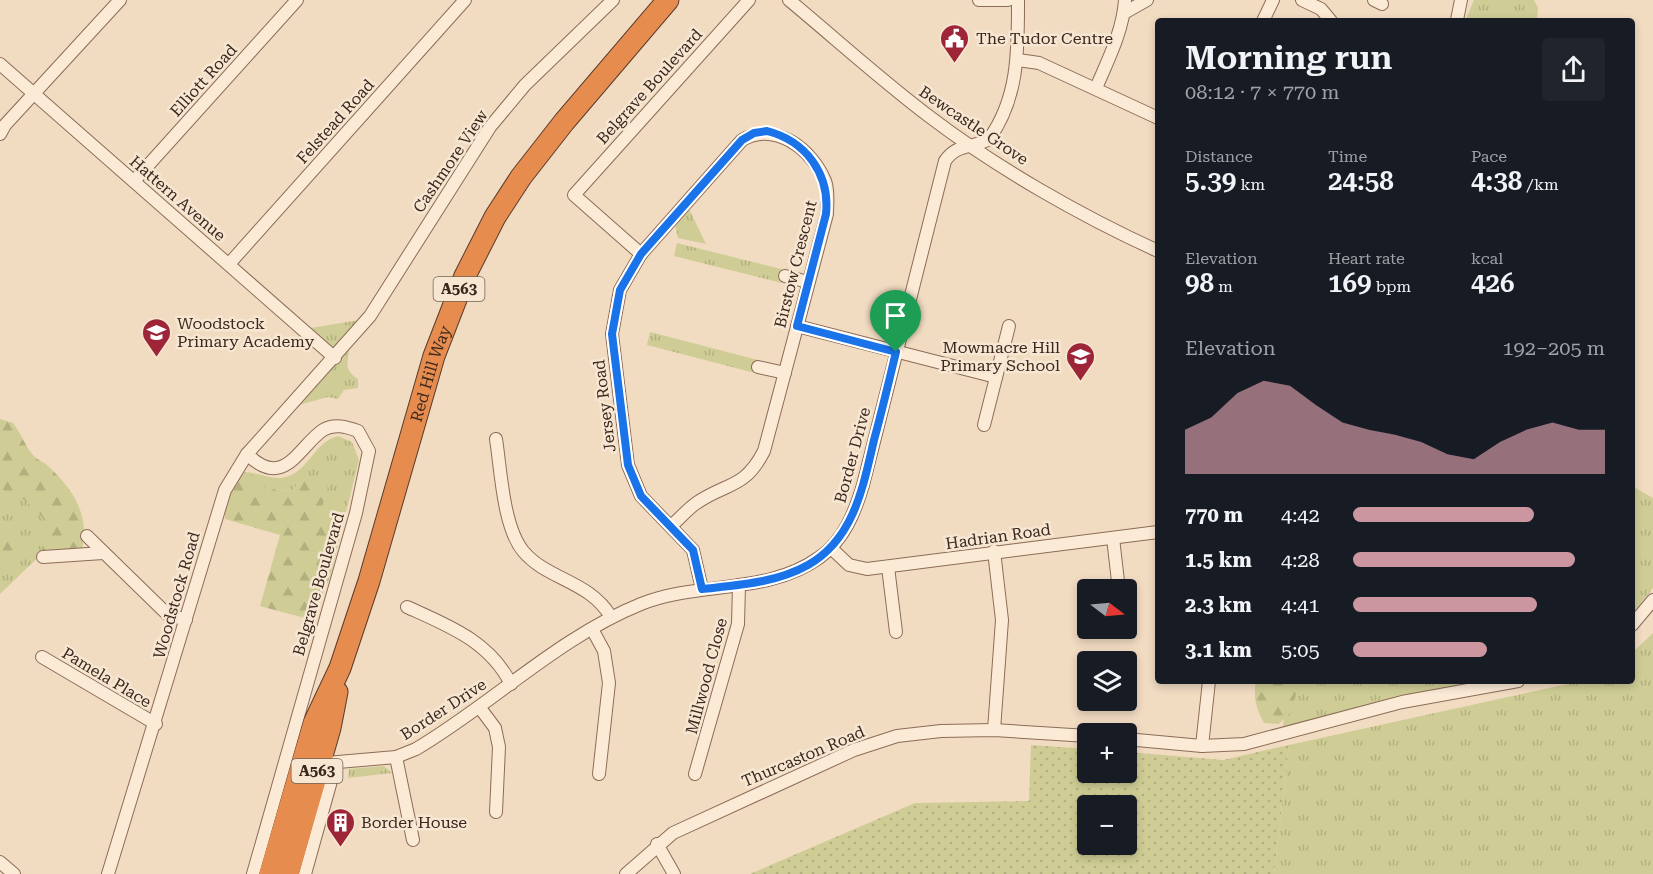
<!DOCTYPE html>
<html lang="en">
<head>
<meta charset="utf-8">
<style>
	:root { --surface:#171b24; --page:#20242c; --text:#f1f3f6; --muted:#9ea1a6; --accent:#cc96a0 }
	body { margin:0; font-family:"Roboto Serif",serif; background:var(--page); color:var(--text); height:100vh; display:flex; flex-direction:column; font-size:22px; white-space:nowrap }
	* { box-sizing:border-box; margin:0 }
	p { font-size:20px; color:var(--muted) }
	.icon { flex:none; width:33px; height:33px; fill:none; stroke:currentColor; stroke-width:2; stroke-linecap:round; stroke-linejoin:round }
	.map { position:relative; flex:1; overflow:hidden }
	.panel { position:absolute; left:1155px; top:18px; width:480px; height:666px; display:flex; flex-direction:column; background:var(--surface); border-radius:6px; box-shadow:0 3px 9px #0003 }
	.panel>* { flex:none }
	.needle { width:39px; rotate:106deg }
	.controls { position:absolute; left:1077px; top:579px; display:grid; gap:12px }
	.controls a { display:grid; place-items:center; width:60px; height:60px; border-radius:6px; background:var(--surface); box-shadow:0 3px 9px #0003; font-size:30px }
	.pin { position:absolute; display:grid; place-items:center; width:51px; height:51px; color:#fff; margin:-62px -26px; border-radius:50% 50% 50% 0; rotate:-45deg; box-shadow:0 0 6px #0007 }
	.pin .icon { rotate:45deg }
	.round { display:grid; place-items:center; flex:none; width:63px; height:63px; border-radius:6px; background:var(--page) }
	.headline { display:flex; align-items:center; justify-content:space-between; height:102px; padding:0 30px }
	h1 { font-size:33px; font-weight:600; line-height:45px }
	.metrics { display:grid; grid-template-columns:repeat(3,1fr); gap:9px; height:102px; padding:6px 30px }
	.metrics div { display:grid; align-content:center }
	.metrics b { font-size:26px; font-weight:600 }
	.metrics small { font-size:16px; font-weight:400 }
	.metrics p { font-size:16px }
	.chart { height:168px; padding:12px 30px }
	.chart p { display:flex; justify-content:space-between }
	.chart svg { width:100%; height:108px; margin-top:6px; fill:var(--accent); opacity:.7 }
	ul { padding:0 30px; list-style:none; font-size:20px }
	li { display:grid; grid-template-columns:96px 72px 1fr; align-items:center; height:45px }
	li i { height:15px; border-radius:8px; background:var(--accent) }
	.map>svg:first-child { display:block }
	.grass { fill:url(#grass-tufts) }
	.forest { fill:url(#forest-firs) }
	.park { fill:url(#park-dots); fill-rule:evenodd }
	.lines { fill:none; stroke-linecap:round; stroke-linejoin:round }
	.street-casing { stroke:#8c6c58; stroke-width:14 }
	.highway-casing { stroke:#593b2d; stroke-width:23 }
	.street { stroke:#fbead6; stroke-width:12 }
	.highway { stroke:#e58c4e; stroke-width:21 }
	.route-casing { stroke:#fff; stroke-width:12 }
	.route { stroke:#1a73e8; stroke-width:8 }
	.labels { text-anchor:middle; stroke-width:5; stroke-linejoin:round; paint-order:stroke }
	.shield { fill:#f7e7d2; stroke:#736153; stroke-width:1.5 }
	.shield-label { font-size:15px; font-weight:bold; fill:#3b271d }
	.poi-label { font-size:16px; fill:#3b271d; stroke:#f7e7d2; text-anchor:start }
	.street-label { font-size:16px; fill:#3b271d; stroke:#f7e7d2 }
</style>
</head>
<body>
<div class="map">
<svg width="1653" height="874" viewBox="0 0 1653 874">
	<defs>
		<pattern id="grass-tufts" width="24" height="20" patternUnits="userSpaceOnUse" patternTransform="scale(1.5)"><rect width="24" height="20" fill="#cfcd95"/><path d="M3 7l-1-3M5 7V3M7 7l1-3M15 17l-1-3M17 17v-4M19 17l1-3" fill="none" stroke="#b3b080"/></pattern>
		<pattern id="forest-firs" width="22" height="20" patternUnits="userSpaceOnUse" patternTransform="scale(1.5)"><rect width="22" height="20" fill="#cfcd95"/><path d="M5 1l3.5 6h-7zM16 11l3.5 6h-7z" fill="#b3b080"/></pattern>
		<pattern id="park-dots" width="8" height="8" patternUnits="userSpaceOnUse" patternTransform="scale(1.5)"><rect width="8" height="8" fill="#cfcd95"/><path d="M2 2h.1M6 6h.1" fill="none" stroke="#b3b080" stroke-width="1.8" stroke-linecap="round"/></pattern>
	</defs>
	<rect width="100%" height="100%" fill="#f1dcc2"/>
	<g class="grass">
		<path d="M1474 0H1534L1538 8 1537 20 1465 21Z"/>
		<path d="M689 209 706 244 678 238 675 225Z"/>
		<path d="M677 243 785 270 782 283 674 256Z"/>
		<path d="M359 320 335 350 311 328Z"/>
		<path d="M650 332 758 360 755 373 647 345Z"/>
		<path d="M349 350C347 364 345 371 358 379V388L344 390 338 399 328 397 299 405Z"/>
		<path d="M338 436 352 442 359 460 330 577 312 620 337 531 322 507 299 483 291 491 273 489 265 495 243 472C256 472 269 479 281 478 308 475 313 442 338 436Z"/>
		<path d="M0 449 73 524 0 594Z"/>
		<path d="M1632 486 1653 498V588L1632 615Z"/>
		<path d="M1653 633V874H1274L1289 745 1581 681H1632V653Z"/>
		<path d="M1287 681H1487L1397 696 1283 728Z"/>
		<path d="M384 766 392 773 348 778 349 769Z"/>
	</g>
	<g class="forest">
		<path d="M0 419 13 423C21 433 25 446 33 455 37 460 44 462 48 466 73 489 90 515 82 549L41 554 48 523 25 500 11 495 0 486Z"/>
		<path d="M243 472 263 479 265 495 273 489 291 491 299 483 314 477 328 487 322 507 332 514 337 531 312 620 260 606 280 535 225 519V490Z"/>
		<path d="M5 530C19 531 22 540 22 552L15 561 0 567V533Z"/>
		<path d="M1256 681H1300L1291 712 1279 724 1264 723C1256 709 1253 696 1256 681Z"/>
	</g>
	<path class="park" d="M1031 745 1087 749 1088 772H1126L1127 752 1223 760 1289 745 1274 874H750L915 803 1029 801ZM1088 806H1126V844H1088Z"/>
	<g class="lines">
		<defs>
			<g id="street">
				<path d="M789 0C836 39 881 80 930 117 997 168 1081 216 1158 251"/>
				<path d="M979 0H1008"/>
				<path d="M1302 0 1321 9 1331 21"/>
				<path d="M1374 0 1382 4"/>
				<path d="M1124 13 1147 0"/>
				<path d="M1457 20 1461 0"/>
				<path d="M1263 21 1273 0"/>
				<path d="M1018 60 1039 63 1158 118"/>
				<path d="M0 64 335 358"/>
				<path d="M1096 88C1108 60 1123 31 1125 0"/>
				<path d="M0 134 5 125 120 0"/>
				<path d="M134 181 297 0"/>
				<path d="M641 254 742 140C775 121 812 149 825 181 829 191 827 203 827 214L764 451C744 490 726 482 695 504 687 510 679 519 671 526"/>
				<path d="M229 264 465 0"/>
				<path d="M785 276 808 282"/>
				<path d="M797 326 996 377"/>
				<path d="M758 367 785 373"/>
				<path d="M984 425 1009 326"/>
				<path d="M496 439C501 471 503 526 523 551 547 580 589 580 611 617"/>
				<path d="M247 454C284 491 299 446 323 430 334 423 347 427 358 431L369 451 356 513 253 874"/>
				<path d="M87 536 167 614 186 620"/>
				<path d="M1113 538 1119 590"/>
				<path d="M831 548 849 565 867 569 1158 532"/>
				<path d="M43 557 103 553"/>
				<path d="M888 567 896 632"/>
				<path d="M702 589 693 550 641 496 628 465 612 334 620 290 641 254 574 195 749 0"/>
				<path d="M407 607C449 626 489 641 511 684"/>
				<path d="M1632 625 1653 600"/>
				<path d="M592 629 604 651 609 683 599 774"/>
				<path d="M42 657 156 724"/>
				<path d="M480 708 495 728 499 747 496 812"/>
				<path d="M994 730 1002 620 994 551"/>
				<path d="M1126 739 1202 746 1244 744 1402 702 1518 681"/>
				<path d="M1202 746 1209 681"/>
				<path d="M396 757 413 840"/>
				<path d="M315 764 396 757 416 749C492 704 559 637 641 604 698 581 768 595 820 557 844 540 855 512 863 485L945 161C957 143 972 149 989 139 1019 98 1018 49 1018 0"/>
				<path d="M695 774 738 624 739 585"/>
				<path d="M657 844 674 874"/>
				<path d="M0 862 14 874"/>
				<path d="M108 874 225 490 247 454 370 316 490 127 525 85 613 0"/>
				<path d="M305 874 336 763"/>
				<path d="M626 874 673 833 854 750 897 736 941 731 994 730 1088 736"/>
			</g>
			<g id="highway">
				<path id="s1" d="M270 874 314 723 340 668 369 581 434 356 465 276 495 217 521 177 564 122 668 0"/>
				<path d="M288 874 330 728 337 692"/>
			</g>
		</defs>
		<use href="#street" class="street-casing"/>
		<use href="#highway" class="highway-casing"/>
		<use href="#street" class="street"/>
		<use href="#highway" class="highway"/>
	</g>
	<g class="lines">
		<defs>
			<path id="route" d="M767 131C806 141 830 174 826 214L797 326 896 352C889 381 882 411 874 440 863 487 854 539 808 565 776 583 738 585 702 589L693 550 641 496 628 465 612 334 620 290 641 254 742 140 754 133Z"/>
		</defs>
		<use href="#route" class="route-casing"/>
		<use href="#route" class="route"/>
	</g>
	<defs>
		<symbol id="civic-pin" viewBox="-11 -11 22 30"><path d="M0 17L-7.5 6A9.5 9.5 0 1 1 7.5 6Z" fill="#9e2438" stroke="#f7e7d2"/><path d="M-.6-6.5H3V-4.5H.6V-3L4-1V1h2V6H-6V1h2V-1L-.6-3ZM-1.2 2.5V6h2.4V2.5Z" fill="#fff"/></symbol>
		<symbol id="school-pin" viewBox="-11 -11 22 30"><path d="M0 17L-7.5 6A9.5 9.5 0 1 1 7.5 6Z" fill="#9e2438" stroke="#f7e7d2"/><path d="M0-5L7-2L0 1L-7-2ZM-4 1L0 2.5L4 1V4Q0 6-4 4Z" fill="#fff"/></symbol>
		<symbol id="building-pin" viewBox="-11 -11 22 30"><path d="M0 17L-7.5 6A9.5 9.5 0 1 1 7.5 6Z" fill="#9e2438" stroke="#f7e7d2"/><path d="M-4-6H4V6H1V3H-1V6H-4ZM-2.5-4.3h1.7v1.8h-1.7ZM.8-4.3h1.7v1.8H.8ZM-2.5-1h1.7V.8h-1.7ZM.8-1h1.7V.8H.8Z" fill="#fff"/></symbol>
	</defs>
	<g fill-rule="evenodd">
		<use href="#civic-pin" x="938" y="22" width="33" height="45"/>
		<use href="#school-pin" x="140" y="316" width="33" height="45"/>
		<use href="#school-pin" x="1064" y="340" width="33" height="45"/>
		<use href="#building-pin" x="324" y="806" width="33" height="45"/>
	</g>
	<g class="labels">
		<g class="shield">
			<rect x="433.5" y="277" width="51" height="24" rx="4.5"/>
			<rect x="291.5" y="759" width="51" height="24" rx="4.5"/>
		</g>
		<g class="shield-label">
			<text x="459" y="294">A563</text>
			<text x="317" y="776">A563</text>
		</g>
		<g class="poi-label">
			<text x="976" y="44">The Tudor Centre</text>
			<text x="177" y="329">Woodstock<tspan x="177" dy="18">Primary Academy</tspan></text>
			<text x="1060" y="353" text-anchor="end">Mowmacre Hill<tspan x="1060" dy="18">Primary School</tspan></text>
			<text x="361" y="828">Border House</text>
		</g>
		<g class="street-label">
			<text transform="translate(203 80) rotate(-48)" y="6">Elliott Road</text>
			<text transform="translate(649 86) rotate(-48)" y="6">Belgrave Boulevard</text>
			<text transform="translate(335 121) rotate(-48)" y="6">Felstead Road</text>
			<text transform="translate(974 125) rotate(34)" y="6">Bewcastle Grove</text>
			<text transform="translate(450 161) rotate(-56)" y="6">Cashmore View</text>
			<text transform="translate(178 198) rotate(41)" y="6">Hattern Avenue</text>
			<text transform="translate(795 264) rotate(-76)" y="6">Birstow Crescent</text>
			<text dy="6" stroke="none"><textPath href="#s1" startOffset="526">Red Hill Way</textPath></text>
			<text transform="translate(604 406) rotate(-97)" y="6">Jersey Road</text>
			<text transform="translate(852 455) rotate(-75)" y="6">Border Drive</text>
			<text transform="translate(998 536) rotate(-8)" y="6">Hadrian Road</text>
			<text transform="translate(318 584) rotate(-74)" y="6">Belgrave Boulevard</text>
			<text transform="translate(176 595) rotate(-74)" y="6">Woodstock Road</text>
			<text transform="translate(706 676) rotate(-75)" y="6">Millwood Close</text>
			<text transform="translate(107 677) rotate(31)" y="6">Pamela Place</text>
			<text transform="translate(443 709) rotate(-33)" y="6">Border Drive</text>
			<text transform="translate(803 756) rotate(-23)" y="6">Thurcaston Road</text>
		</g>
	</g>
</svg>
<div class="controls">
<a><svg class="needle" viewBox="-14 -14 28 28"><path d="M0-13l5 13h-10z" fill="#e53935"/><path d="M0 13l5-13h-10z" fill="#9ea1a6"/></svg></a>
<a><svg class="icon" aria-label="layers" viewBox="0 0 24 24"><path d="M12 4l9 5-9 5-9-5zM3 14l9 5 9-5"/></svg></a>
<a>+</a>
<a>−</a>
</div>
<div class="pin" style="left:896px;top:352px;background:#1e9e55"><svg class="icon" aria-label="arrive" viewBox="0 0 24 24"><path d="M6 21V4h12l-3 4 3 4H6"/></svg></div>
<section class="panel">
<div class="headline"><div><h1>Morning run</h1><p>08:12 · 7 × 770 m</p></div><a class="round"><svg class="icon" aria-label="share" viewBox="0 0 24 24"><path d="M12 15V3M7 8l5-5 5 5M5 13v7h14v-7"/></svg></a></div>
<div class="metrics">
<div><p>Distance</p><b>5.39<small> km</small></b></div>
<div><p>Time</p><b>24:58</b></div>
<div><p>Pace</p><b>4:38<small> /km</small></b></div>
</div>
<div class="metrics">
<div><p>Elevation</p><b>98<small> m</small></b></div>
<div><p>Heart rate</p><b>169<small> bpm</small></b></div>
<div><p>kcal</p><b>426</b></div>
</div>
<div class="chart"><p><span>Elevation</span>192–205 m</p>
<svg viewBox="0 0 160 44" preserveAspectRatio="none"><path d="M0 44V26L10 21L20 11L30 6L40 8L50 16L60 23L70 26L80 28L90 31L100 36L110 38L120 31L130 26L140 23L150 26L160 26V44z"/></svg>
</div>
<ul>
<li><b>770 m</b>4:42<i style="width:72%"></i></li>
<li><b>1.5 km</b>4:28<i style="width:88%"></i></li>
<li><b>2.3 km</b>4:41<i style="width:73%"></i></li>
<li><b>3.1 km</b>5:05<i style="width:53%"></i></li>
</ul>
</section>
</div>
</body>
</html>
